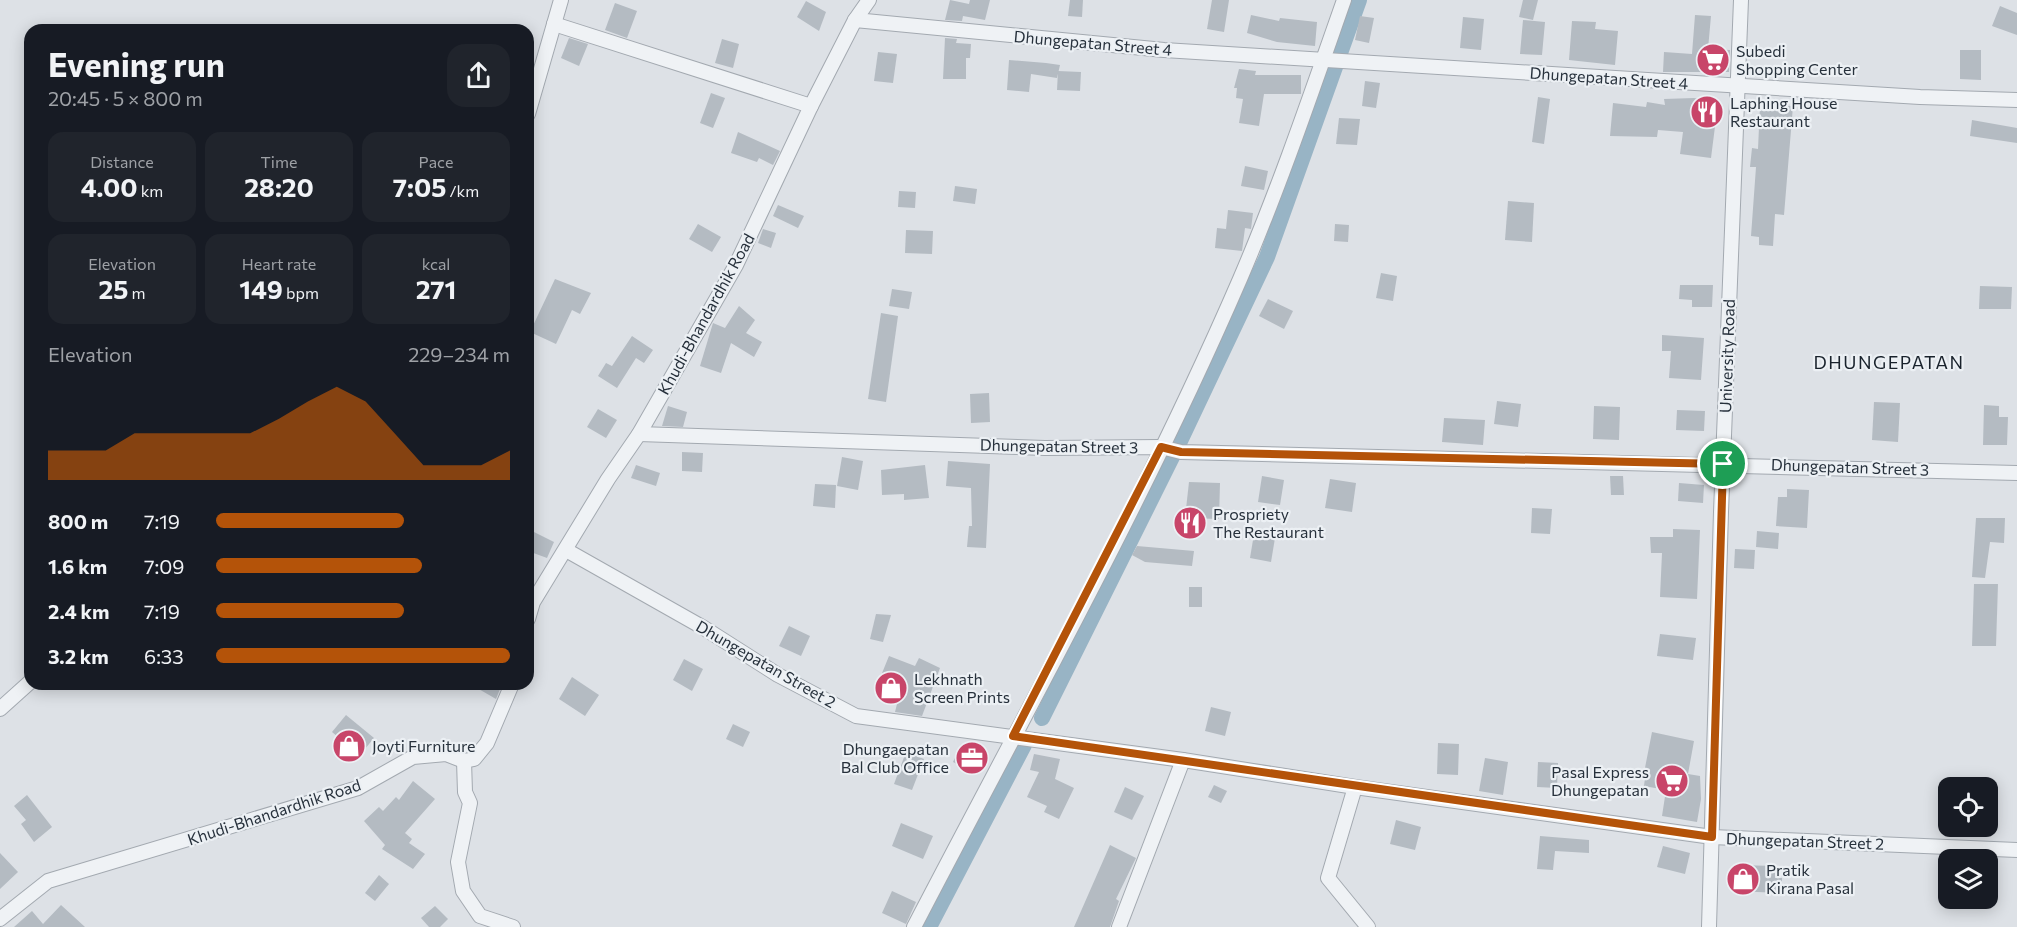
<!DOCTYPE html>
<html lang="en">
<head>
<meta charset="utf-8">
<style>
	:root { --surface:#171b24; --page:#20242c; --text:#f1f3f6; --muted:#9ea1a6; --accent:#b45309 }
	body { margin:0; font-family:Commissioner,sans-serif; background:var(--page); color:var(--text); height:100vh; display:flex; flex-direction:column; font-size:22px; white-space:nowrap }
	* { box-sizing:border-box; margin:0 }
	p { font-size:20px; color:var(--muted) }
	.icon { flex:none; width:33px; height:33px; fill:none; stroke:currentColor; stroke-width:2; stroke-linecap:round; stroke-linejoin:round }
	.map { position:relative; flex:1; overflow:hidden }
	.panel { position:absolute; left:24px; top:24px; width:510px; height:666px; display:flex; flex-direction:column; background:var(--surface); border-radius:18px; box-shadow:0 3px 15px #0003 }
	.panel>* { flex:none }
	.tools { position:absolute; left:1938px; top:777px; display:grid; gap:12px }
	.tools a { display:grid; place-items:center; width:60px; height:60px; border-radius:12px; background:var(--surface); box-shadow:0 3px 15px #0003; font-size:30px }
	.pin { position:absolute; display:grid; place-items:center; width:51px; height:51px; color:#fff; margin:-26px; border:3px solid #fff; border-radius:50%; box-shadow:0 2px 6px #0007 }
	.round { display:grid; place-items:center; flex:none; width:63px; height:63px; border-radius:18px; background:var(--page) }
	.summary { display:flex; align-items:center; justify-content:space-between; height:102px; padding:0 24px }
	h1 { font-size:33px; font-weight:700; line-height:45px }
	.metrics { display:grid; grid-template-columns:repeat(3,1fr); gap:9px; height:102px; padding:6px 24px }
	.metrics div { display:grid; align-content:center; border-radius:15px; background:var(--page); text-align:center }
	.metrics b { font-size:26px; font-weight:700 }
	.metrics small { font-size:16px; font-weight:400 }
	.metrics p { font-size:16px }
	.chart { height:168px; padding:12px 24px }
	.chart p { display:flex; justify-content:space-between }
	.chart svg { width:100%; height:108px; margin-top:6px; fill:var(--accent); opacity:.7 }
	ul { padding:0 24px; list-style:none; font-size:20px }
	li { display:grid; grid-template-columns:96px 72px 1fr; align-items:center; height:45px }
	li i { height:15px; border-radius:8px; background:var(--accent) }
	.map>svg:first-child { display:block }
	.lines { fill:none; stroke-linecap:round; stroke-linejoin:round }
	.canal { stroke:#98b4c5; stroke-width:16 }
	.building { fill:#b4bbc2 }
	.minor-casing { stroke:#a3a9b0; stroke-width:16 }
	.minor { stroke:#eff2f5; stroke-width:14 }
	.route-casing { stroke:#fff; stroke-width:12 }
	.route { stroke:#b45309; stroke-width:8 }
	.labels { text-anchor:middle; stroke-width:4.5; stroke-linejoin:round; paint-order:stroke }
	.street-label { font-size:16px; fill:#27313c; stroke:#ecf0f4 }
	.poi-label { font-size:16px; fill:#27313c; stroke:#ecf0f4; text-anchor:start }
	.neighbourhood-label { font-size:18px; letter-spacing:1.5px; fill:#19222c; stroke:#ecf0f4 }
</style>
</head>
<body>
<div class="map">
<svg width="2017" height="927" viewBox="0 0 2017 927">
	<rect width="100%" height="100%" fill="#dde1e6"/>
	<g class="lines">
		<g class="canal">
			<path d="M1179 443 1267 257 1359 0"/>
			<path d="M1042 718 1172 457"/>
			<path d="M929 927 1024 745"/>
		</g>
	</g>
	<g class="building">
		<path d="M950 0 969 4 970 0H990L985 20 963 16 962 21 945 20Z"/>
		<path d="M1070 0H1083L1082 17 1068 16Z"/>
		<path d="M1212 0H1229L1224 32 1207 29Z"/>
		<path d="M1523 0H1538L1533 20 1519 17Z"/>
		<path d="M806 1 826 12 819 31 797 17Z"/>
		<path d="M615 3 637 11 627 38 605 30Z"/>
		<path d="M2000 6 2017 13V35L1992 26Z"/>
		<path d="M1251 15 1279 21 1280 18 1317 22 1315 46 1277 42 1247 33Z"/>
		<path d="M1695 15 1711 16 1708 49 1730 50 1729 72H1663L1664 52 1692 54Z"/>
		<path d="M1360 16 1374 18 1369 43 1355 40Z"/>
		<path d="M1463 17 1484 19 1481 50 1460 48Z"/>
		<path d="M1523 20 1545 22 1542 55 1520 54Z"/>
		<path d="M1572 21 1596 22 1595 29 1618 31 1615 65 1569 60Z"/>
		<path d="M569 38 588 44 579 66 561 58Z"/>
		<path d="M945 38 957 39 956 43 971 44 970 58H966V79H943Z"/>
		<path d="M722 39 739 44 733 68 715 63Z"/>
		<path d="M1960 50H1981V80L1960 79Z"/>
		<path d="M878 52 897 54 893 83 874 81Z"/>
		<path d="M1009 60 1046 63 1060 65 1057 78 1031 74 1029 92 1007 90Z"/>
		<path d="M1239 69 1256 71 1255 75H1301V94H1264L1259 126 1239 123 1243 99 1236 98 1237 88H1234Z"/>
		<path d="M1058 71 1081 72 1080 91 1057 90Z"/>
		<path d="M1365 81 1380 83 1376 108 1362 106Z"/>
		<path d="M711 93 725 98 713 128 700 123Z"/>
		<path d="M1538 97 1550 99 1544 144 1532 142Z"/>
		<path d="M1694 98 1718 103 1711 158 1680 154 1683 132 1658 130 1657 137 1610 136 1613 103 1646 107 1647 102 1665 105 1664 99Z"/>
		<path d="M1760 105 1793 106 1784 215 1775 214 1773 246 1759 245V237L1751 236 1756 167H1750L1752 148 1758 149Z"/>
		<path d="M1339 118 1360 119 1357 145 1336 144Z"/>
		<path d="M1972 120 2017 128V143L1970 136Z"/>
		<path d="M738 132 780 151 773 165 759 158 757 162 731 153Z"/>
		<path d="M1245 166 1268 171 1264 190 1241 186Z"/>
		<path d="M955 186 977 189 975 204 953 201Z"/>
		<path d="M899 191 916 192 915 208 898 207Z"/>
		<path d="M1508 201 1534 203 1532 242 1505 240Z"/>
		<path d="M778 205 804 216 798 228 773 216Z"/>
		<path d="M1228 210 1253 213 1251 229 1245 228 1242 251 1215 248 1217 228 1226 229Z"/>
		<path d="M698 224 721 237 712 252 689 239Z"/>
		<path d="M1335 224 1349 225 1348 242 1334 241Z"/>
		<path d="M763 229 776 233 771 248 758 243Z"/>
		<path d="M906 230 933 231 932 254 905 253Z"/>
		<path d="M1381 273 1397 276 1393 301 1376 298Z"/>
		<path d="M555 279 591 293 580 314 572 310 556 344 530 332Z"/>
		<path d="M1680 285H1713L1712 307H1692V300L1679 299Z"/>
		<path d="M1980 286 2012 287 2011 309H1979Z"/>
		<path d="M892 289 912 292 909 309 889 306Z"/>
		<path d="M1268 299 1293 311 1284 329 1259 316Z"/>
		<path d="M739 306 755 320 746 333 762 342 754 357 731 343 721 373 700 366 713 323 725 328Z"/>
		<path d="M881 313 898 316 886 402 868 399Z"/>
		<path d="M1662 335 1704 338 1701 380 1669 378 1671 351H1662Z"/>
		<path d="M632 336 653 350 644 363 636 358 617 388 598 376 606 363 612 366Z"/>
		<path d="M989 393 990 422 971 423 970 394Z"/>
		<path d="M1497 401 1521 404 1518 427 1494 424Z"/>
		<path d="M1874 402 1900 403 1898 442 1872 440Z"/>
		<path d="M1984 405 1999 406V417H2008L2007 445H1983Z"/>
		<path d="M668 406 687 412 683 427 662 426Z"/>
		<path d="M1594 406 1620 407 1619 440 1593 439Z"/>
		<path d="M598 409 617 420 606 438 587 427Z"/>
		<path d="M1677 410 1705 411 1704 431 1676 430Z"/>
		<path d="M1444 418 1485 420 1483 445 1442 442Z"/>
		<path d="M682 452 703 453 702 472 682 471Z"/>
		<path d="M842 457 863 461 858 490 837 486Z"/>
		<path d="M948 461 990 464 986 548 967 547 969 526H972L971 488 946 486Z"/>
		<path d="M636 465 660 473 656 486 631 478Z"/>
		<path d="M925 465 929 498 904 500V494L882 495 881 470Z"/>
		<path d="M1262 476 1284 480 1280 505 1258 502Z"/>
		<path d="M1610 476H1623L1624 495H1611Z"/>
		<path d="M1330 479 1356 483 1352 512 1325 508Z"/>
		<path d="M1189 482 1220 483 1219 519 1185 518Z"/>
		<path d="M1679 483 1704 485 1703 503 1678 501Z"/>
		<path d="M815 484 836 485 835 508 813 506Z"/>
		<path d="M1787 489 1809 490 1807 528 1776 526 1778 497H1787Z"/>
		<path d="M1532 508 1552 509 1550 534 1531 533Z"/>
		<path d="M1976 518H2005L2004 543 1990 542 1985 578 1972 577Z"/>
		<path d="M528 529 554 542 547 558 528 551Z"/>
		<path d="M1673 529 1700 530 1697 599 1660 597 1662 553H1651L1650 537H1673Z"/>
		<path d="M1757 531 1779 533 1778 549 1756 547Z"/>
		<path d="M1254 534 1275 538 1271 562 1250 558Z"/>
		<path d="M1137 546 1194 551 1192 566 1145 562 1132 555Z"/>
		<path d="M1735 549 1755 550 1754 569 1734 568Z"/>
		<path d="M1974 584H1998L1996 646H1972Z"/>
		<rect x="1189" y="587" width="13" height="20"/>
		<path d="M876 614 891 615 883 642 870 639Z"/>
		<path d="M789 626 810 636 801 656 779 646Z"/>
		<path d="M1660 634 1696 638 1693 660 1657 656Z"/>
		<path d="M889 656 915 666 919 658 940 668 922 716 895 712 900 692 878 683Z"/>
		<path d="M684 659 703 669 692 691 673 680Z"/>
		<path d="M572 677 599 695 585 716 559 699Z"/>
		<path d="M470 684H502L496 699Z"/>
		<path d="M1211 707 1231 712 1225 736 1205 731Z"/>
		<path d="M346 715 374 738 360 755 332 732Z"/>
		<path d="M733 724 750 732 743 747 726 739Z"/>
		<path d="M1652 732 1694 741 1688 774 1700 776 1701 799 1697 822 1662 816 1666 790 1644 786 1645 778H1643Z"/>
		<path d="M1438 743 1459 744 1458 775 1437 774Z"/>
		<path d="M961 745 983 756 975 773 953 762Z"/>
		<path d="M906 752 924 759 912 790 894 784Z"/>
		<path d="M1034 754 1060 759 1055 779 1074 788 1059 819 1044 812 1047 806 1027 797 1039 772 1030 770Z"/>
		<path d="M1485 758 1508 762 1503 795 1479 791Z"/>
		<path d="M1538 762 1558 763 1557 788 1537 787Z"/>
		<path d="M413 781 435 799 405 833 412 839 409 843 425 854 413 869 382 849 385 845 364 821 379 807 383 811 396 797 399 800Z"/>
		<path d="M1214 785 1227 791 1221 803 1208 797Z"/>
		<path d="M1125 787 1144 796 1132 820 1114 812Z"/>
		<path d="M27 795 52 827 34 842 21 824 26 820 14 806Z"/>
		<path d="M1396 820 1421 827 1415 850 1390 844Z"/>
		<path d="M901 823 933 836 923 859 892 846Z"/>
		<path d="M1540 836 1589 840V853L1555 851 1553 870 1537 869Z"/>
		<path d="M1110 845 1136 858 1116 899 1119 901 1110 927H1074Z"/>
		<path d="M1663 846 1690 853 1685 874 1657 867Z"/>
		<path d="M0 853 18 872 0 889Z"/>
		<path d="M1735 865 1776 866 1775 878H1782V893L1734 891Z"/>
		<path d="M379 875 389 884 375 901 365 893Z"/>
		<path d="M892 891 916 902 906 924 882 913Z"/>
		<path d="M61 905 85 927H14L32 911 43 924Z"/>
		<path d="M435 906 448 919 440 927H429L421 918Z"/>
	</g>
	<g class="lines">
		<defs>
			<g id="minor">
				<path d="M855 20 1164 50 1920 97 2017 100"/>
				<path d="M554 24 811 106"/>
				<path d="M528 114 561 0"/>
				<path d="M639 434 1045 448 1161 447 1181 452 2017 473"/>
				<path d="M566 550 704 628 778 675 856 716 1183 760 1355 787 1712 837 2017 850"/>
				<path d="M528 619 533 602 608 479 639 434 736 265 811 106 855 20 869 0"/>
				<path d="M0 709 30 682"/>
				<path d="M464 761 465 792 470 803 458 862 463 891 480 916 513 927"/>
				<path d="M1355 787 1328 878 1368 927"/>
				<path d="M0 919 48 881 358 788 413 757 446 754 464 761 474 759 487 743 512 684"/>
				<path d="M914 927C1025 713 1144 501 1240 279 1279 188 1311 94 1344 0"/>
				<path d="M1119 927 1183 760"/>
				<path d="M1709 927 1721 512 1741 0"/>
			</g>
		</defs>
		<use href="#minor" class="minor-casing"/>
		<use href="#minor" class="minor"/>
	</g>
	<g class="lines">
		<defs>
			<path id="route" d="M1161 447 1181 452 1723 464 1712 837 1013 736Z"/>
		</defs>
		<use href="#route" class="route-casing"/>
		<use href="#route" class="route"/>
	</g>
	<defs>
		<symbol id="supermarket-disc" viewBox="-11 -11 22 22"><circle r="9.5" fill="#c84569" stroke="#ecf0f4"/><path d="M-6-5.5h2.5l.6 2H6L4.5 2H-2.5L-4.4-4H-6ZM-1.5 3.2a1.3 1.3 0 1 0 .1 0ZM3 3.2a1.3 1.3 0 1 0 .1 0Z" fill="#fff"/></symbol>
		<symbol id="restaurant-disc" viewBox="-11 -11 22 22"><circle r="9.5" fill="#c84569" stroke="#ecf0f4"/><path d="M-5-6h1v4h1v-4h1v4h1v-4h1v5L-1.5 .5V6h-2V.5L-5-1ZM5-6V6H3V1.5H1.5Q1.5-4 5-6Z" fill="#fff"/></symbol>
		<symbol id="shop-disc" viewBox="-11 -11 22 22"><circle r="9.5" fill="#c84569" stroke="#ecf0f4"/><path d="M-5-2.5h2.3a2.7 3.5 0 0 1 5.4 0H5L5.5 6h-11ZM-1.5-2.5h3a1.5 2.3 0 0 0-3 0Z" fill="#fff"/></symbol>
		<symbol id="office-disc" viewBox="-11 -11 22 22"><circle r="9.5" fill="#c84569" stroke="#ecf0f4"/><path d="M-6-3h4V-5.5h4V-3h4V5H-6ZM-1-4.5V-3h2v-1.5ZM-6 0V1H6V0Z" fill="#fff"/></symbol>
	</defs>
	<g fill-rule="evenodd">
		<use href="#supermarket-disc" x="1694" y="41" width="38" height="38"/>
		<use href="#restaurant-disc" x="1688" y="93" width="38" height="38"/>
		<use href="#restaurant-disc" x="1171" y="504" width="38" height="38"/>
		<use href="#shop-disc" x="872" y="669" width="38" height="38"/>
		<use href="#shop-disc" x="330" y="727" width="38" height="38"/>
		<use href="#office-disc" x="953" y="739" width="38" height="38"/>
		<use href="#supermarket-disc" x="1653" y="762" width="38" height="38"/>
		<use href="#shop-disc" x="1724" y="860" width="38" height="38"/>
	</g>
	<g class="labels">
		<g class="street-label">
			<text transform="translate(1093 43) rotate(5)" y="6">Dhungepatan Street 4</text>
			<text transform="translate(1609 78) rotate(4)" y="6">Dhungepatan Street 4</text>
			<text transform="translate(706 314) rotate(-61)" y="6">Khudi-Bhandardhik Road</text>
			<text transform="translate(1727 356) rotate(-88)" y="6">University Road</text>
			<text transform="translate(1059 446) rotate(1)" y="6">Dhungepatan Street 3</text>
			<text transform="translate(1850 467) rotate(2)" y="6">Dhungepatan Street 3</text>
			<text transform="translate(766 664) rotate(30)" y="6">Dhungepatan Street 2</text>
			<text transform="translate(274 812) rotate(-18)" y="6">Khudi-Bhandardhik Road</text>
			<text transform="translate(1805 841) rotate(2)" y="6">Dhungepatan Street 2</text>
		</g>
		<g class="poi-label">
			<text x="1736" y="57">Subedi<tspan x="1736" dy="18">Shopping Center</tspan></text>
			<text x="1730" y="109">Laphing House<tspan x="1730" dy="18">Restaurant</tspan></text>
			<text x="1213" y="520">Prospriety<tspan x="1213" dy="18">The Restaurant</tspan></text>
			<text x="914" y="685">Lekhnath<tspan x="914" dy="18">Screen Prints</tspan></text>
			<text x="372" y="752">Joyti Furniture</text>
			<text x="949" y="755" text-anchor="end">Dhungaepatan<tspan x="949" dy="18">Bal Club Office</tspan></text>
			<text x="1649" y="778" text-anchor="end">Pasal Express<tspan x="1649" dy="18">Dhungepatan</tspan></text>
			<text x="1766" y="876">Pratik<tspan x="1766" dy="18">Kirana Pasal</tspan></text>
		</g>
		<g class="neighbourhood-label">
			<text x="1889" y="369">DHUNGEPATAN</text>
		</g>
	</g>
</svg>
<div class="tools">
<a><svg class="icon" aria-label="locate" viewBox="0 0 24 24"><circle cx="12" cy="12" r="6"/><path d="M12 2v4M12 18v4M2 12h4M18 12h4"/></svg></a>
<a><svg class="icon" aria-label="layers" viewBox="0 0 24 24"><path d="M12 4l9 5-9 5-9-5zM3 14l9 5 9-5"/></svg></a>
</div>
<div class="pin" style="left:1723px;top:464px;background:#1e9e55"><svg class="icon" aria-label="arrive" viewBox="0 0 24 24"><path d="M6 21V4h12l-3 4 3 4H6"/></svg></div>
<section class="panel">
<div class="summary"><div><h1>Evening run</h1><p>20:45 · 5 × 800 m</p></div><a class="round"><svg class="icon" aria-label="share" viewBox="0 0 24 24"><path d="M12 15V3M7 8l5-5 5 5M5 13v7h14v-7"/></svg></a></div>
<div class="metrics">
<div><p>Distance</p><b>4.00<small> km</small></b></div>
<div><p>Time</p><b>28:20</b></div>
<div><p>Pace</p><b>7:05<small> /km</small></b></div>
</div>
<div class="metrics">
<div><p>Elevation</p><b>25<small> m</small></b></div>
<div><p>Heart rate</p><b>149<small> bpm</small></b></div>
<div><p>kcal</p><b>271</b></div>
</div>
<div class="chart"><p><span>Elevation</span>229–234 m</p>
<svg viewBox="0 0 160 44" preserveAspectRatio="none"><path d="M0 44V32L10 32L20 32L30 25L40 25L50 25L60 25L70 25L80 19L90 12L100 6L110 12L120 25L130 38L140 38L150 38L160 32V44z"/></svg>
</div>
<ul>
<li><b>800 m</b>7:19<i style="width:64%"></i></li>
<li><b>1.6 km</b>7:09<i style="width:70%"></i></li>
<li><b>2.4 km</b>7:19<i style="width:64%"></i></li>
<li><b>3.2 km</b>6:33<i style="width:100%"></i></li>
</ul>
</section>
</div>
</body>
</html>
